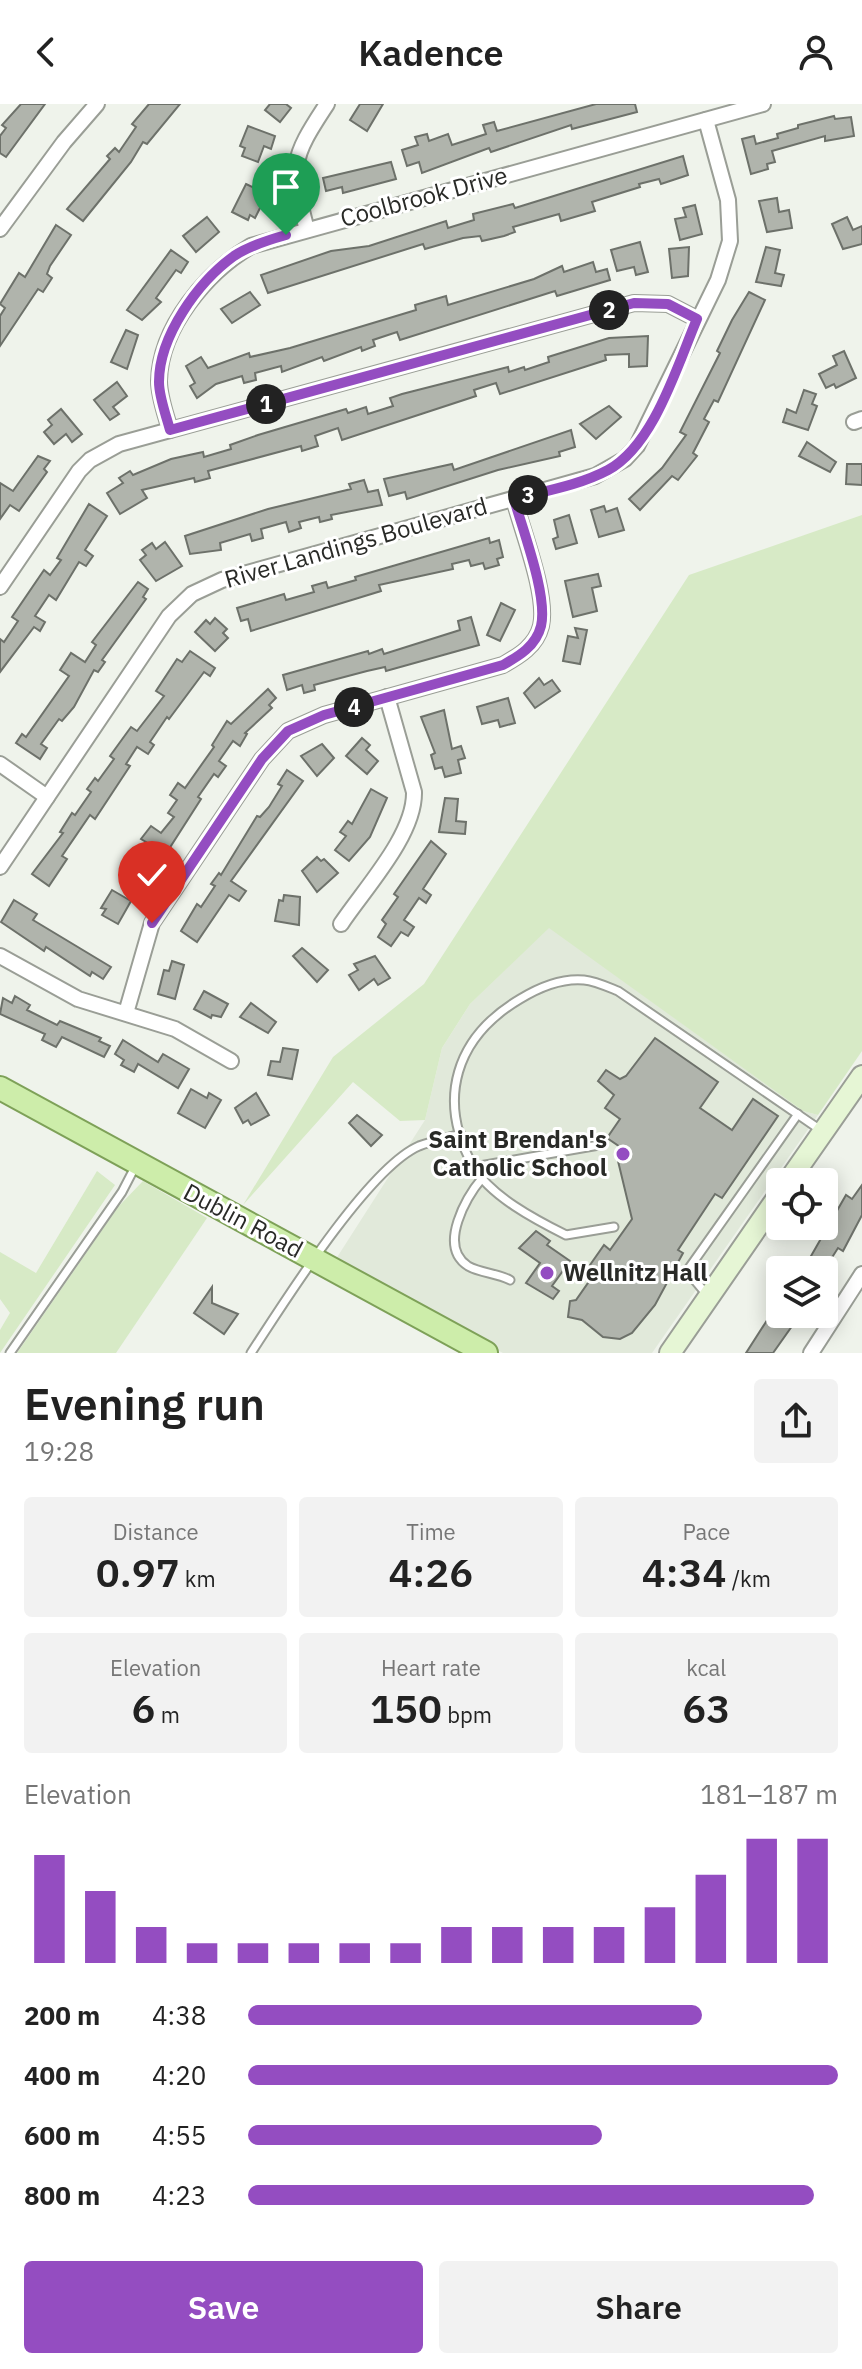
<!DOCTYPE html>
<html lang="en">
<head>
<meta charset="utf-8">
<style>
	:root { --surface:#fff; --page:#f2f2f2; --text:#222; --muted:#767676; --accent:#944dc1 }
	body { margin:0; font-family:"IBM Plex Sans",sans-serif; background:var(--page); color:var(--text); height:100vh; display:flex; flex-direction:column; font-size:30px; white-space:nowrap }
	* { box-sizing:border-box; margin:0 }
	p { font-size:26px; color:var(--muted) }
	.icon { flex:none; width:44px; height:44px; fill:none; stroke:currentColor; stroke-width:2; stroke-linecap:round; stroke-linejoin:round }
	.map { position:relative; height:1249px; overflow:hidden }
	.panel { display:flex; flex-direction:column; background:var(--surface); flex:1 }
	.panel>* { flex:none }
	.tools { position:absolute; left:766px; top:1064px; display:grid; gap:16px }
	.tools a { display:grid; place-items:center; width:72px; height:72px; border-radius:8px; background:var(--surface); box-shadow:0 4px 20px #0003; font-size:40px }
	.pin { position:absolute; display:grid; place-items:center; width:68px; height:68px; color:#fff; margin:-82px -34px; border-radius:50% 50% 50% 0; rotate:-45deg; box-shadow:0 0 8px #0007 }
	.pin .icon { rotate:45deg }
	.km { position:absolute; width:40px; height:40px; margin:-20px; border-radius:50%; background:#222; color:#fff; font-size:22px; line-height:40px; text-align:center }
	.round { display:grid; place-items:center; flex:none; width:84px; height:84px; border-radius:8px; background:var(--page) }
	.headline { display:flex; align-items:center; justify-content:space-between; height:136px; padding:0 24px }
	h1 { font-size:44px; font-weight:600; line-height:60px }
	.metrics { display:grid; grid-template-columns:repeat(3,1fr); gap:12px; height:136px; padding:8px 24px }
	.metrics div { display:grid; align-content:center; border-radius:8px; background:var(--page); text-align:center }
	.metrics b { font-size:40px; font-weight:600 }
	.metrics small { font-size:22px; font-weight:400 }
	.metrics p { font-size:22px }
	.chart { height:224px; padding:16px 24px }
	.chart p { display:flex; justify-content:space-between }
	.chart svg { width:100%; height:144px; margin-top:8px; stroke:var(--accent); stroke-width:6 }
	.action { display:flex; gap:16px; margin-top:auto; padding:16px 24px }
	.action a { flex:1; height:92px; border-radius:8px; background:var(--accent); color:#fff; font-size:32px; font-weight:600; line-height:92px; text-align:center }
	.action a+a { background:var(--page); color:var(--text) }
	ul { padding:0 24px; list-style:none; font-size:26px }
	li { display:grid; grid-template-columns:128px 96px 1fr; align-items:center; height:60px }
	li i { height:20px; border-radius:10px; background:var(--accent) }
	header { display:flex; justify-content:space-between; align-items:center; height:104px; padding:0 24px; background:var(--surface); font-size:36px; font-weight:600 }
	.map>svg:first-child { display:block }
	.built { fill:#e1e9da }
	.green { fill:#d7eac6 }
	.building { fill:#b0b4ac; stroke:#6d716a; stroke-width:2 }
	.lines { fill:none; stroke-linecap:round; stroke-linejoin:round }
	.lane-casing { stroke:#9a9e96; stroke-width:11 }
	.street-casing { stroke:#9a9e96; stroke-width:18 }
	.secondary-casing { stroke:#9a9e96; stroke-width:24 }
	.primary-casing { stroke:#7ea158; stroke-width:26 }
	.lane { stroke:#fff; stroke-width:7 }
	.street { stroke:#fff; stroke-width:14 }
	.secondary { stroke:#e6f6d5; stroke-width:20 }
	.primary { stroke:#cdedaa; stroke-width:22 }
	.route-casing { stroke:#fff; stroke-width:16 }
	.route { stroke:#944dc1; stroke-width:10 }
	.poi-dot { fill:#944dc1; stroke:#fff; stroke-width:3 }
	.labels { text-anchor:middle; stroke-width:6; stroke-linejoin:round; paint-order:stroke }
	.street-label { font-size:24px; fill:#292a27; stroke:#fff }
	.poi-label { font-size:24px; font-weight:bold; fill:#292a27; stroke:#fff; text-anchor:end }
</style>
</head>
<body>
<header><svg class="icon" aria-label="back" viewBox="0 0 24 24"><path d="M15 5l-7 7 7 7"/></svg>Kadence<svg class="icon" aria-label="person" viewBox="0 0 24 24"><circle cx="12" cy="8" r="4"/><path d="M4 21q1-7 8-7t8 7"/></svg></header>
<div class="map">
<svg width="862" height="1249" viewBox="0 0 862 1249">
	<rect width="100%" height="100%" fill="#eff3eb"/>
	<path class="built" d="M549 823 803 1007 818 1011 652 1249H503L334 1158 425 1016 442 944 470 900Z"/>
	<g class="green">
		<path d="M862 411V947L818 1011 803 1007 549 824 470 900 442 944 425 1016 400 1017 353 978 243 1101 333 953 424 880 689 471Z"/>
		<path d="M97 1067 115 1081 0 1249V1226L10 1209 0 1195V1148L36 1169Z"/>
		<path d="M143 1077 207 1114 116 1249H17L118 1103Z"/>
	</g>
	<g class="building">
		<path d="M21 0H45L6 53 0 49V32L6 24 2 21Z"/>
		<path d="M149 0H180L147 40 143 38 131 58 83 117 67 105 110 55 107 52 115 44 119 48 136 23 132 20Z"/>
		<path d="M270 0H286L291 4 280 18 265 6Z"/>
		<path d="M360 0H383L367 27 350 16Z"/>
		<path d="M596 0H635L637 8 572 25 571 21 491 48 489 44 422 69 419 58 407 62 402 46 418 41 415 33 427 30 429 37 448 30 452 41 486 30 483 21 494 18 497 27Z"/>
		<path d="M834 12 835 15 851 13 854 32 825 37V32L772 47 775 58 767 60 768 65 751 70 742 35 754 32 756 40 778 34 777 30 798 24V21Z"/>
		<path d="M248 22 275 32 271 45 264 42 258 58 242 52 245 44 240 42Z"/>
		<path d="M683 52 688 71 661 80 659 75 639 80 640 83 592 98 595 107 561 117 559 110 513 123 515 128 504 132 482 137 480 132 463 134 425 145 423 140 268 189 261 171 331 147 369 142 446 117 448 124 474 116 473 110 513 100 515 104Z"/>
		<path d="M391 58 396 75 343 89 342 83 326 87 323 74Z"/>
		<path d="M246 80 267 90 255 114 250 111 248 116 232 108Z"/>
		<path d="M777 94 779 108 789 106 792 124 767 128 759 97Z"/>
		<path d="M695 101 702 130 680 136 675 115 686 113 683 104Z"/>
		<path d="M207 113 219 128 196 148 183 132Z"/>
		<path d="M847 113 853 126 862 122V140L843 145 832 120Z"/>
		<path d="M56 121 71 131 50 162 47 170 52 174 43 188 38 185 0 242V212L5 204 0 200 19 169 25 173Z"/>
		<path d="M640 138 648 168 636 171 634 163 617 167 611 146Z"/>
		<path d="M689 143 688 172 672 174 669 145Z"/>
		<path d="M766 143 780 146 775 169 784 171 781 182 756 178Z"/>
		<path d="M171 146 188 158 181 169 176 166 156 194 161 198 142 216 127 206Z"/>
		<path d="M593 158 596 168 607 165 610 176 557 192 555 187 400 236 397 228 373 236 375 242 362 247 361 243 324 257 322 253 282 268 281 262 255 269 256 276 244 279 242 272 216 280 197 294 190 282 195 279 186 262 201 253 208 264 249 249 250 253 290 244 416 206 415 201 446 192 448 201 534 175 562 162 564 168Z"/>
		<path d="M250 188 260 201 232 219 221 205Z"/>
		<path d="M749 188 765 196 718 298 714 296 704 315 709 318 693 349 697 352 678 376 672 372 640 406 629 395 662 364 686 331 680 328 720 249 717 247 732 216Z"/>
		<path d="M126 226 138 231 127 265 111 258Z"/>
		<path d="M648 232 647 262 629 263V250L605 251 606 256 500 290 496 279 474 286 476 292 342 336 338 324 315 332 318 342 302 347 301 342 208 367 210 374 195 378 194 374 142 386 147 394 120 410 107 389 123 379 119 374 130 367 133 371 171 355 203 348 204 353 231 345 230 341 258 331 346 305 348 309 366 303 368 310 393 302 390 294 402 290 508 263 509 268 524 263 525 266 549 258 548 253 609 234Z"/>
		<path d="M844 247 856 274 836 284 834 280 826 284 819 270 837 261 833 252Z"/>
		<path d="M117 278 127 292 113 303 119 310 110 316 94 296Z"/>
		<path d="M804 286 816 290 812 300 817 302 808 326 783 318 787 305 796 309Z"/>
		<path d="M609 302 621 313 596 335 580 320Z"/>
		<path d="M61 305 82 330 72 338 66 330 54 340 44 328 52 321 48 316Z"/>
		<path d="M571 326 575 343 559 348 560 352 498 366 407 395 405 388 389 392 384 375 452 360 454 366Z"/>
		<path d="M807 338 836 358 830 368 799 352Z"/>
		<path d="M38 352 50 357 44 365 47 368 19 407 10 401 0 415V379L13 387Z"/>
		<path d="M847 360H862V381L846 380Z"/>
		<path d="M364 376 368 388 378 386 382 401 331 411 332 415 320 418 319 413 299 418 301 424 289 428 286 418 261 425 263 434 252 437 250 430 220 439 221 446 190 450 185 432 268 405 351 385 349 380Z"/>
		<path d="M89 400 107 412 85 446 93 452 86 462 79 458 56 496 49 491 35 512 45 518 40 527 34 523 0 568V535L4 538 18 517 12 513 44 466 50 471 61 456 57 454Z"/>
		<path d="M604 402 606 408 617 404 624 426 599 433 591 406Z"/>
		<path d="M569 411 577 439 556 445 553 435 558 433 554 416Z"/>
		<path d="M489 434 490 439 499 436 503 453 497 455 499 461 485 465 483 459 471 462 469 456 452 460 453 465 379 481 381 487 251 527 248 515 241 517 237 504 284 490 286 496 314 488 312 482 326 478 328 484 356 476 355 473Z"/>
		<path d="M165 438 182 462 156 477 140 456 146 451 142 446 152 439 156 445Z"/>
		<path d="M598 470 601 482 592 484 597 507 573 513 565 477Z"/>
		<path d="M138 478 148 485 143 493 146 495 102 556 105 558 98 568 94 566 74 603 62 617 59 615 41 640 47 644 40 655 16 639 22 630 26 633 69 572 60 566 71 549 85 558 96 541 92 538Z"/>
		<path d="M501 499 515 506 500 537 487 531Z"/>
		<path d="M471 513 479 541 386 567 385 563 367 567 314 581 315 586 304 589 302 581 287 586 283 571 368 547 369 550 382 545 384 550 460 526 458 517Z"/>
		<path d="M215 514 227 525 223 529 228 534 215 547 195 528 206 516 210 520Z"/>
		<path d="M575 524 587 526 580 560 563 557 568 532 578 534Z"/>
		<path d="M190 547 215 564 210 572 204 568 169 615 167 613 150 638 154 641 148 650 137 643 126 660 130 662 95 715 90 711 62 752 67 755 49 782 32 770 63 729 60 728 72 709 75 711 91 688 87 685 95 674 98 677 114 655 110 652 131 623 137 627 164 592 156 587 177 555 182 558Z"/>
		<path d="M539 574 544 581 552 576 560 587 535 604 524 589Z"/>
		<path d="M268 585 276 594 269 601 272 604 245 629 247 630 240 642 233 637 219 657 226 662 218 673 214 670 198 693 201 695 151 773 144 768 136 780 122 771 146 738 141 735 151 722 161 729 174 713 168 709 177 696 170 691 178 679 185 684 214 643 212 641 227 617 231 620Z"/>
		<path d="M508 594 515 619 500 623 498 616 482 620 477 603Z"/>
		<path d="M444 606 452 645 461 642 465 654 458 656 461 669 445 673 442 663 435 665 431 651 435 649 421 613Z"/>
		<path d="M362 634 370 641 366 646 378 657 367 670 346 652Z"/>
		<path d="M322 640 334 654 317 672 301 652Z"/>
		<path d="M287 666 303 677 231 777 246 787 239 797 229 791 197 838 181 827 197 800 201 803 215 782 211 780 219 769 221 771 257 712 260 713 269 703 282 682 278 680Z"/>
		<path d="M371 685 387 694 370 733 349 757 335 746 346 732 340 728 348 717 352 720Z"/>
		<path d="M445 694 458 695 456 717 466 718 465 730 439 728Z"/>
		<path d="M431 737 446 750 423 785 431 791 426 799 419 794 404 816 414 823 408 832 401 828 391 842 378 833 386 820 382 816 398 793 394 790Z"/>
		<path d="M317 753 321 757 324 755 338 769 317 788 302 767Z"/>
		<path d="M112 786 131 797 118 820 102 811 106 805 101 804Z"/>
		<path d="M284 791 300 793 299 821 275 817 279 796 283 797Z"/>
		<path d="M14 796 37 810 33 816 111 863 103 875 92 868 90 872 46 843 44 847 1 818Z"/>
		<path d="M302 844 328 866 317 878 293 852Z"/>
		<path d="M375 852 390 874 378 881 374 875 359 886 349 871 358 866 354 860Z"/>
		<path d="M172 857 184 861 175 895 158 890 164 866 169 867Z"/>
		<path d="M204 887 228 900 221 913 212 911 211 914 194 905Z"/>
		<path d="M15 892 30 901 27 906 57 921 60 917 101 934 99 937 110 942 104 953 62 933 56 943 42 936 45 930 0 910 3 894 12 899Z"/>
		<path d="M251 899 276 918 268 929 240 913Z"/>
		<path d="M655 934 718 978 700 1004 732 1026 753 995 778 1012 722 1094 715 1090 678 1146 683 1149 655 1201 632 1229 620 1235 603 1233 582 1216 568 1213 570 1197 576 1196 597 1166 590 1161 604 1141 610 1146 632 1115 618 1057 626 1047 607 1034 620 1015 605 1004 614 991 598 977 606 966 620 975 626 972Z"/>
		<path d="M123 936 158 958 163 950 189 965 178 984 138 960 134 968 121 961 124 956 115 950Z"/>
		<path d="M283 944 298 946 292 975 268 971 271 957 280 958Z"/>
		<path d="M191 985 207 994 209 989 221 996 205 1024 178 1009Z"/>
		<path d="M256 989 269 1011 251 1021 248 1016 243 1019 235 1004Z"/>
		<path d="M357 1011 382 1031 371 1042 349 1019Z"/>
		<path d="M862 1081V1111L843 1147 838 1144 824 1166H803L846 1091 852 1095Z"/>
		<path d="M536 1127 550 1137 547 1141 570 1157 552 1182 559 1187 553 1195 526 1179 540 1159 519 1144Z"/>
		<path d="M212 1183V1199L238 1210 224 1230 194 1209Z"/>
		<path d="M780 1196V1210L797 1215 773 1249H746Z"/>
	</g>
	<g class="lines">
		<defs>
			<g id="lane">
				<path d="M474 1063 599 1041"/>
				<path d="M483 1073C467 1092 437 1142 468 1162 480 1169 497 1169 510 1176"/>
				<path d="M614 1123 566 1131C536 1116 490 1092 473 1062 436 995 456 933 520 895 538 884 562 874 584 876 595 877 608 883 618 887L822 1027"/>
				<path d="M708 1192 687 1167 798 1010"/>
				<path d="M10 1249 122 1088 136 1061"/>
				<path d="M251 1249C283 1200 368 1064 419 1042 432 1037 447 1034 461 1030"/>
			</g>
			<g id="street">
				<path d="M0 125 64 38 97 0"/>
				<path d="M307 126C290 62 290 56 327 0"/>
				<path d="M854 318 862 315"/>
				<path d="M170 326C166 311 159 293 159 277 160 223 207 168 251 142L763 0"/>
				<path d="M0 483 79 367 90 356 119 340 634 199 668 200 697 215"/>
				<path d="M0 660 47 693"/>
				<path d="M0 763 169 512 192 490 222 476 595 372 625 355 637 342 718 176 730 137 728 96 706 16"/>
				<path d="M341 820C365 784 415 731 414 688L387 593"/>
				<path d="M0 852 78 895 175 925 231 957"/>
				<path d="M126 909 152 819 262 655 288 627 324 611 503 561C519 552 536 542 541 522 548 491 522 427 514 395"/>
				<path d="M811 1249 862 1170"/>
			</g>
			<g id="secondary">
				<path d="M788 1078 862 972"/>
				<path d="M670 1249 780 1090"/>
			</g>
			<path id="primary" d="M0 984 486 1249"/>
		</defs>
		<use href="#lane" class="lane-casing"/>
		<use href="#street" class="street-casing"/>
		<use href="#secondary" class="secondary-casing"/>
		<use href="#primary" class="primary-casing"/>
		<use href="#lane" class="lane"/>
		<use href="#street" class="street"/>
		<use href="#secondary" class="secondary"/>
		<use href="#primary" class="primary"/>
	</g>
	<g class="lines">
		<defs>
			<path id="route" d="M152 819 262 655 288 627 324 611 503 561C519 552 536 542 541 522 548 492 523 427 514 395 545 387 580 381 608 366 654 341 677 262 697 215L668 200 634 199 170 326C166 311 159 293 159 278 159 232 198 178 234 152 249 142 268 136 286 131"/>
		</defs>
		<use href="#route" class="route-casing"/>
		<use href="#route" class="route"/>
	</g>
	<g class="poi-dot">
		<circle cx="623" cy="1050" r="8"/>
		<circle cx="547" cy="1169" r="8"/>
	</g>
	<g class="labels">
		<g class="street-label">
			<text transform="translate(424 93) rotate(-15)" y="8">Coolbrook Drive</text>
			<text transform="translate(356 439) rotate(-16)" y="8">River Landings Boulevard</text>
			<text transform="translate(243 1117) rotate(28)" y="8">Dublin Road</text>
		</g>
		<g class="poi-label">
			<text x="607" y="1044">Saint Brendan's<tspan x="607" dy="28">Catholic School</tspan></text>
			<text x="563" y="1177" text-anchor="start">Wellnitz Hall</text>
		</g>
	</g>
</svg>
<div class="tools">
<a><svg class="icon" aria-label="locate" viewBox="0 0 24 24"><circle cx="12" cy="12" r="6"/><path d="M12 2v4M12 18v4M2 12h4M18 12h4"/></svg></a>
<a><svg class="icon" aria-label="layers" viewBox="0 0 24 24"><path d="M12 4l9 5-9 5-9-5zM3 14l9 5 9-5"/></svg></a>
</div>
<div class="pin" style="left:286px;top:131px;background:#1e9e55"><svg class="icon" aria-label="arrive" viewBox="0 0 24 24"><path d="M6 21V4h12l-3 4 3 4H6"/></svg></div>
<div class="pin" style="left:152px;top:819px;background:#d93025"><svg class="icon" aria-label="check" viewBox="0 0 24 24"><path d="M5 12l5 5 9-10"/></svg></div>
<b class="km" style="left:266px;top:300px">1</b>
<b class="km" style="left:609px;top:206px">2</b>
<b class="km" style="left:528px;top:391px">3</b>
<b class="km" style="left:354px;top:603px">4</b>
</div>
<section class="panel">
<div class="headline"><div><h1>Evening run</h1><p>19:28</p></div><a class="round"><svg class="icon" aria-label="share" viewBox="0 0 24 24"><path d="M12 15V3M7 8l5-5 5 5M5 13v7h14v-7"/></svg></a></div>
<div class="metrics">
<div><p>Distance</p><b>0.97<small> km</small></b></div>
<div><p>Time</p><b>4:26</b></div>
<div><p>Pace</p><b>4:34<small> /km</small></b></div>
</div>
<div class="metrics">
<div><p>Elevation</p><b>6<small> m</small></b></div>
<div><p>Heart rate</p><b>150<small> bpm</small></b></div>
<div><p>kcal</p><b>63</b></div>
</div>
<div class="chart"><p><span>Elevation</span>181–187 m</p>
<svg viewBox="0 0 160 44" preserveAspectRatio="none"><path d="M5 44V11M15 44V22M25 44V33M35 44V38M45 44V38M55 44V38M65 44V38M75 44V38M85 44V33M95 44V33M105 44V33M115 44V33M125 44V27M135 44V17M145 44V6M155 44V6"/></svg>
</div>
<ul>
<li><b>200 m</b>4:38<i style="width:77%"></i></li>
<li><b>400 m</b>4:20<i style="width:100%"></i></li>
<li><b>600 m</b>4:55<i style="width:60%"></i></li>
<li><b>800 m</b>4:23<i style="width:96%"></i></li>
</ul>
<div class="action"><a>Save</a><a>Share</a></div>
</section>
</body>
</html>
